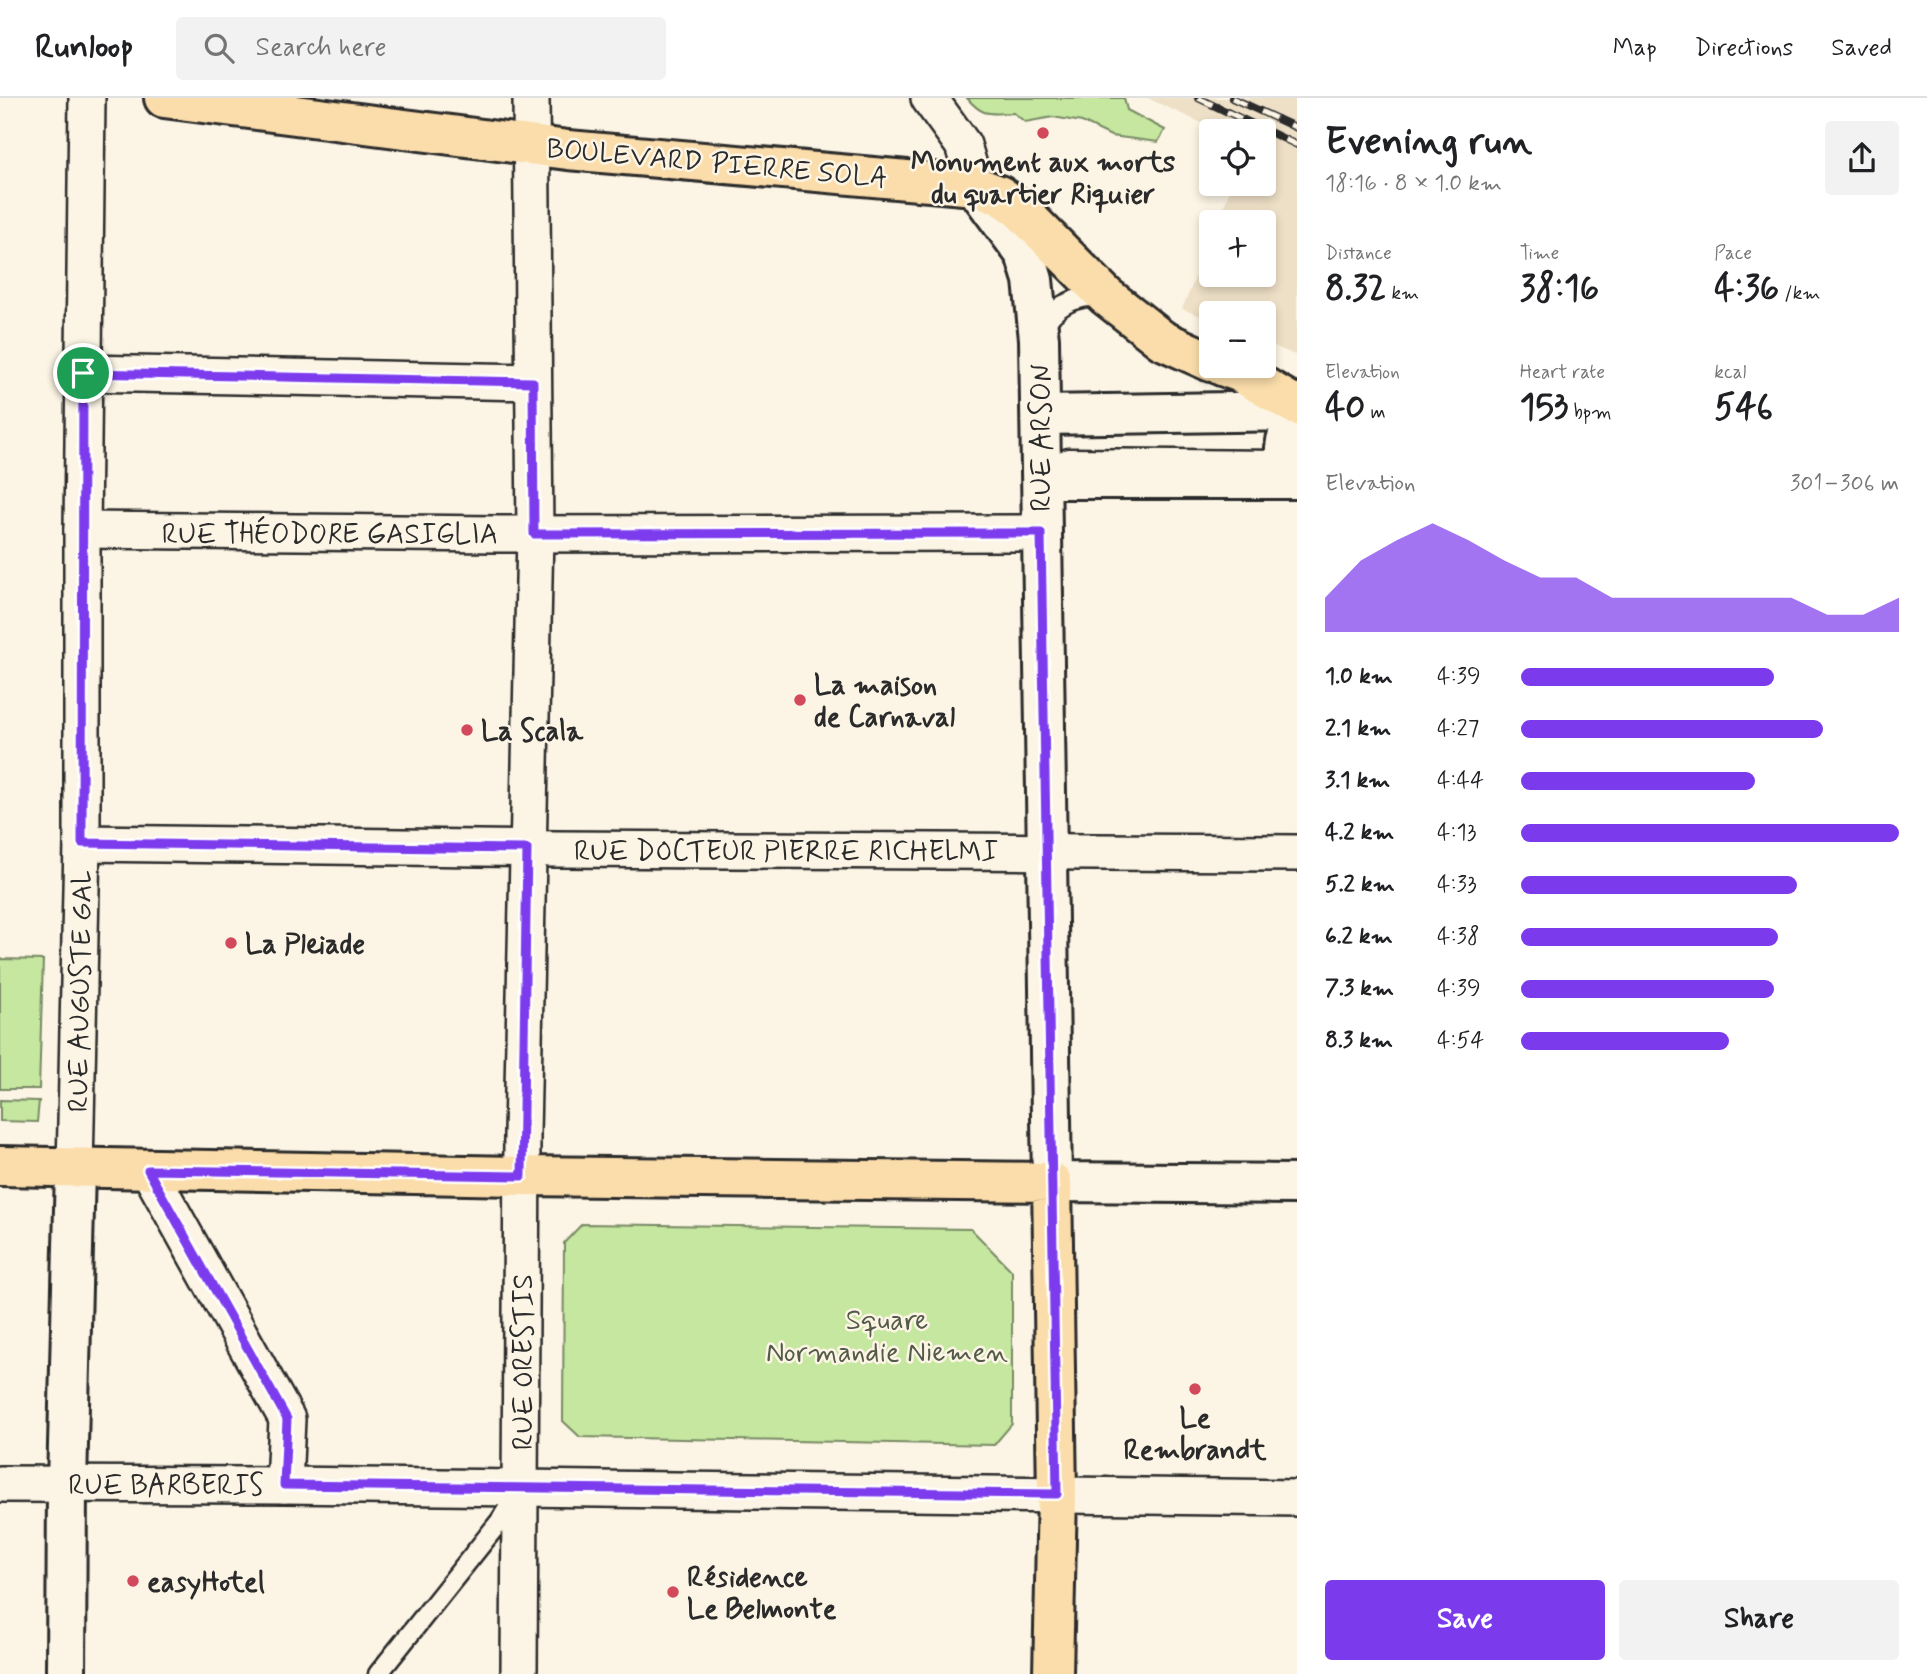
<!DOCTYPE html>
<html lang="en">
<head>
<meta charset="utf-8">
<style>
	:root { --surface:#fff; --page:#f2f2f2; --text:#202124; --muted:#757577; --line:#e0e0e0; --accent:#7c3aed }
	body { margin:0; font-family:Mynerve,sans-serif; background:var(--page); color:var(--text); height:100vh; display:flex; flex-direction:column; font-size:26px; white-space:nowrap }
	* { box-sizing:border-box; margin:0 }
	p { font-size:23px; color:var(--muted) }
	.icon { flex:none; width:38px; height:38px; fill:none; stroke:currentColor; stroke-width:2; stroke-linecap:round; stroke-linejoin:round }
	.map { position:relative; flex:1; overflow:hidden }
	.drawer { display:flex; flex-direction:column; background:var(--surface); width:630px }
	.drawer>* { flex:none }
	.controls { position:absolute; left:1199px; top:21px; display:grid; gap:14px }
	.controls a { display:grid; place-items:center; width:77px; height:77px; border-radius:7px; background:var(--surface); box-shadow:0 4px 10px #0003; font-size:35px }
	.pin { position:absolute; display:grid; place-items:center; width:60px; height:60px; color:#fff; margin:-30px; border:4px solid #fff; border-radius:50%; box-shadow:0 2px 7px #0007 }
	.round { display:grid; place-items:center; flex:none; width:74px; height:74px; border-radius:7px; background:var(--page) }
	.summary { display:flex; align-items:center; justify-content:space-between; height:119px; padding:0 28px }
	h1 { font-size:38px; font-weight:800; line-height:52px }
	.metrics { display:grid; grid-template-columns:repeat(3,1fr); gap:10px; height:119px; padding:7px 28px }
	.metrics div { display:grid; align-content:center }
	.metrics b { font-size:35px; font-weight:800 }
	.metrics small { font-size:19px; font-weight:400 }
	.metrics p { font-size:19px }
	.chart { height:196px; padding:14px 28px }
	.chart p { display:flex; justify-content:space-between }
	.chart svg { width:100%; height:126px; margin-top:7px; fill:var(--accent); opacity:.7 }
	.primary-button { display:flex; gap:14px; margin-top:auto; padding:14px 28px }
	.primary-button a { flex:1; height:80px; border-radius:7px; background:var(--accent); color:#fff; font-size:28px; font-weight:800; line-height:80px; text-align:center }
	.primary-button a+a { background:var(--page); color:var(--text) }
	ul { padding:0 28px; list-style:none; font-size:23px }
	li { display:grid; grid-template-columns:112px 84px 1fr; align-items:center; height:52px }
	li i { height:18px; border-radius:9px; background:var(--accent) }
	header { display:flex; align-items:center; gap:42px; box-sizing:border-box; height:98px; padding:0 35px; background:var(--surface); border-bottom:2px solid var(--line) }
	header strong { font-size:33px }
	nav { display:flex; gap:38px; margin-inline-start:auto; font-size:24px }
	.search { width:490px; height:63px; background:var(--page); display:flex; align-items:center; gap:18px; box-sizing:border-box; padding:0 24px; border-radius:7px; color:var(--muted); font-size:26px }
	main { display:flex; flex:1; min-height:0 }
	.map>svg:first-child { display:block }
	.built { fill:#eee0c7 }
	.green { fill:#c5e79f; stroke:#788965; stroke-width:2 }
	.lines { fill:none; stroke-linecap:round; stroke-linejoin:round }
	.lane-casing { stroke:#2b2b2b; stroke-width:23 }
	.street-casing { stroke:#2b2b2b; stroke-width:40 }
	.secondary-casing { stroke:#2b2b2b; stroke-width:44 }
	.primary-casing { stroke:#2b2b2b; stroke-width:44 }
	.lane { stroke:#fcf5e5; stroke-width:18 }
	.street { stroke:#fcf5e5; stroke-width:35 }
	.secondary { stroke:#fcf5e5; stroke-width:38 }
	.primary { stroke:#fbddab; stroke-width:38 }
	.rail-casing { stroke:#2b2b2b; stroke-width:8 }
	.rail { stroke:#fcf5e5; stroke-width:5; stroke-dasharray:16; stroke-linecap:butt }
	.route-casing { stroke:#fff; stroke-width:14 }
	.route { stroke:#7c3aed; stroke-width:9 }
	.poi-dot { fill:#d1495b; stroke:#fcf5e5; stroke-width:2.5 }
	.labels { text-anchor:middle; stroke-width:5; stroke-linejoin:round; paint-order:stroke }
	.poi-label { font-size:28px; font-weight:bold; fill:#2b2b2b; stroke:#fcf5e5; text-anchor:start }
	.street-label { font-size:28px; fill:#2b2b2b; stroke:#fcf5e5 }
	.park-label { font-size:28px; fill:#525a48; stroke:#fcf5e5 }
</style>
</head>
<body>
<header>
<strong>Runloop</strong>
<div class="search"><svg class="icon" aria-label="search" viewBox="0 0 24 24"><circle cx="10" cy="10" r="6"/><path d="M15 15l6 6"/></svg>Search here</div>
<nav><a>Map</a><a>Directions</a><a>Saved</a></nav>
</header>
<main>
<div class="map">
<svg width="1297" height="1576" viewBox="0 0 1297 1576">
	<rect width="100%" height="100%" fill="#fcf5e5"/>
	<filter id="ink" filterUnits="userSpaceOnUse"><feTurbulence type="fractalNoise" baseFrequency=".0143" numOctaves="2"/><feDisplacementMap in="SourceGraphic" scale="14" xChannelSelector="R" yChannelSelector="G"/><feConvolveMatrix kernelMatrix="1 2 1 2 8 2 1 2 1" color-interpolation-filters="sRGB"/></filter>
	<g filter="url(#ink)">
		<path class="built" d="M1147 0H1297V258L1264 244V215H1211V222L1182 211 1211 142V177H1264V124H1218L1232 86H1264V33H1219Z"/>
		<g class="green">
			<path d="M967 0H1124L1127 12 1165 32 1158 44 1111 38 1082 24 1053 19 1025 24 1014 15C990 15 984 20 967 0Z"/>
			<path d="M0 861 43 862 39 991H0Z"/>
			<path d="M0 1002 39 1003 37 1024 0 1023Z"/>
			<path d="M582 1126 971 1131 1012 1173V1326L994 1347 580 1339 563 1323 564 1145Z"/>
		</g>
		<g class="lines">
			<defs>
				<g id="lane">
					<path d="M1043 231C1054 206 1076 198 1102 198"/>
					<path d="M1044 370 1068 360 1290 362"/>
					<path d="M378 1576 500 1423 515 1399"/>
				</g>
				<g id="street">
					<path d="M929 0 963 47 975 88"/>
					<path d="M83 275 533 284"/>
					<path d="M82 432 499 436 1041 435"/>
					<path d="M82 745 556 751 1297 755"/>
					<path d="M75 1071 82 745V432L87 0"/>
					<path d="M148 1071 287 1321 284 1387"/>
					<path d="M0 1386 284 1387 1297 1400"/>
					<path d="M519 1576 522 1036 535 436 531 0"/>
				</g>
				<g id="secondary">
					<path d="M975 88 1025 156 1033 182 1039 241 1052 1084 1297 1086"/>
					<path d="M1042 317 1297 313"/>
					<path d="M1297 321C1284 337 1278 363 1297 377"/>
					<path d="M1041 371 1058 381H1297"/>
					<path d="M66 1576 67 1386 75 1071"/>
				</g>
				<g id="primary">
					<path d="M164 0 568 52 975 88 999 97 1018 110 1106 198 1162 242 1211 264"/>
					<path d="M1222 268 1239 274 1297 308"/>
					<path d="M0 1068 522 1078 1052 1084 1057 1396 1053 1576"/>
				</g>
			</defs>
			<use href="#lane" class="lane-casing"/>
			<use href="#street" class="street-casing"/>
			<use href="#secondary" class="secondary-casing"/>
			<use href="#primary" class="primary-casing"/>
			<use href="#lane" class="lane"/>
			<use href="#street" class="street"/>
			<use href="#secondary" class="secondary"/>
			<use href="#primary" class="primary"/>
			<defs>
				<g id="rail">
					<path d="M1198 0 1297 47"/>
					<path d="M1232 0 1297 30"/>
				</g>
			</defs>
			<use href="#rail" class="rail-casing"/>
			<use href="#rail" class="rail"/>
		</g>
	</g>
	<g class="lines" filter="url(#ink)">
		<defs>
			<path id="route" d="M83 275 533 284 534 436 1041 435 1057 1396 284 1387 287 1321 148 1072 522 1078 527 751 82 745Z"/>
		</defs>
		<use href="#route" class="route-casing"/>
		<use href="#route" class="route"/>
	</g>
	<g class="poi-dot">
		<circle cx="1043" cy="35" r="7"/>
		<circle cx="800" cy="602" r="7"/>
		<circle cx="467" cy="632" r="7"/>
		<circle cx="231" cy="845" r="7"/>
		<circle cx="1195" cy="1291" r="7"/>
		<circle cx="133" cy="1483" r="7"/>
		<circle cx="673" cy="1494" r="7"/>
	</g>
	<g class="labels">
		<g class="poi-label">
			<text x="1043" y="73" text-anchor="middle">Monument aux morts<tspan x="1043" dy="32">du quartier Riquier</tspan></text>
			<text x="814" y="596">La maison<tspan x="814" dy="32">de Carnaval</tspan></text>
			<text x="481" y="642">La Scala</text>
			<text x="245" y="855">La Pleiade</text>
			<text x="1195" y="1329" text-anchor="middle">Le<tspan x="1195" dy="32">Rembrandt</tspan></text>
			<text x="687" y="1488">Résidence<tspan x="687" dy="32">Le Belmonte</tspan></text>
			<text x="147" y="1493">easyHotel</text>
		</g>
		<g class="street-label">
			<text transform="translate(717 64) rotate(5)" y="10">BOULEVARD PIERRE SOLA</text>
			<text transform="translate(1040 340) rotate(-90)" y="10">RUE ARSON</text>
			<text x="330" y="445">RUE THÉODORE GASIGLIA</text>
			<text x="786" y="762">RUE DOCTEUR PIERRE RICHELMI</text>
			<text transform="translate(79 893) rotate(-89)" y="10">RUE AUGUSTE GAL</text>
			<text transform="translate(522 1264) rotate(-90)" y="10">RUE ORESTIS</text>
			<text x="166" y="1396">RUE BARBERIS</text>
		</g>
		<g class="park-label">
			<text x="887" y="1231">Square<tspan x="887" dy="32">Normandie Niemen</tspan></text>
		</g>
	</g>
</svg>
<div class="controls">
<a><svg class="icon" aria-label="locate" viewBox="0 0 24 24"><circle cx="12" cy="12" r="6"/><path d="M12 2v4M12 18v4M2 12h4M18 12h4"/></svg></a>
<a>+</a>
<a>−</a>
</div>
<div class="pin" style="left:83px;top:275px;background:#1e9e55"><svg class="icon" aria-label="arrive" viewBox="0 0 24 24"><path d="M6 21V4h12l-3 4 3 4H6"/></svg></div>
</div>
<section class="drawer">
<div class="summary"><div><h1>Evening run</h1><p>18:16 · 8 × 1.0 km</p></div><a class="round"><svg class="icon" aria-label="share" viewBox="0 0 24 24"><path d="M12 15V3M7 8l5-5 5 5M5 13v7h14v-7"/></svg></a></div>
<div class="metrics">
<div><p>Distance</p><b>8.32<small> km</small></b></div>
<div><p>Time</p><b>38:16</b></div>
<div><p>Pace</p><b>4:36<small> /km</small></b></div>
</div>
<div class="metrics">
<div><p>Elevation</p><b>40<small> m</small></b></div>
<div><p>Heart rate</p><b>153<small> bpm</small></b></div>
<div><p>kcal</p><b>546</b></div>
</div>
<div class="chart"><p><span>Elevation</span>301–306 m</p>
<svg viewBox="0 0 160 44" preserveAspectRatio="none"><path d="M0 44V32L10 19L20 12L30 6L40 12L50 19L60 25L70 25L80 32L90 32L100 32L110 32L120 32L130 32L140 38L150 38L160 32V44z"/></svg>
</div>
<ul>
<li><b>1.0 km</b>4:39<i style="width:67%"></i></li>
<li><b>2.1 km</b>4:27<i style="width:80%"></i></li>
<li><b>3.1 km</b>4:44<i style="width:62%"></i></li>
<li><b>4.2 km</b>4:13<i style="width:100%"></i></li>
<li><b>5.2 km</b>4:33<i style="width:73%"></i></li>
<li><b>6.2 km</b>4:38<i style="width:68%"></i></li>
<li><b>7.3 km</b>4:39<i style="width:67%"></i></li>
<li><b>8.3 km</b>4:54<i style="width:55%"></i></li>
</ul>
<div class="primary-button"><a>Save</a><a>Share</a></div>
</section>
</main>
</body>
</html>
